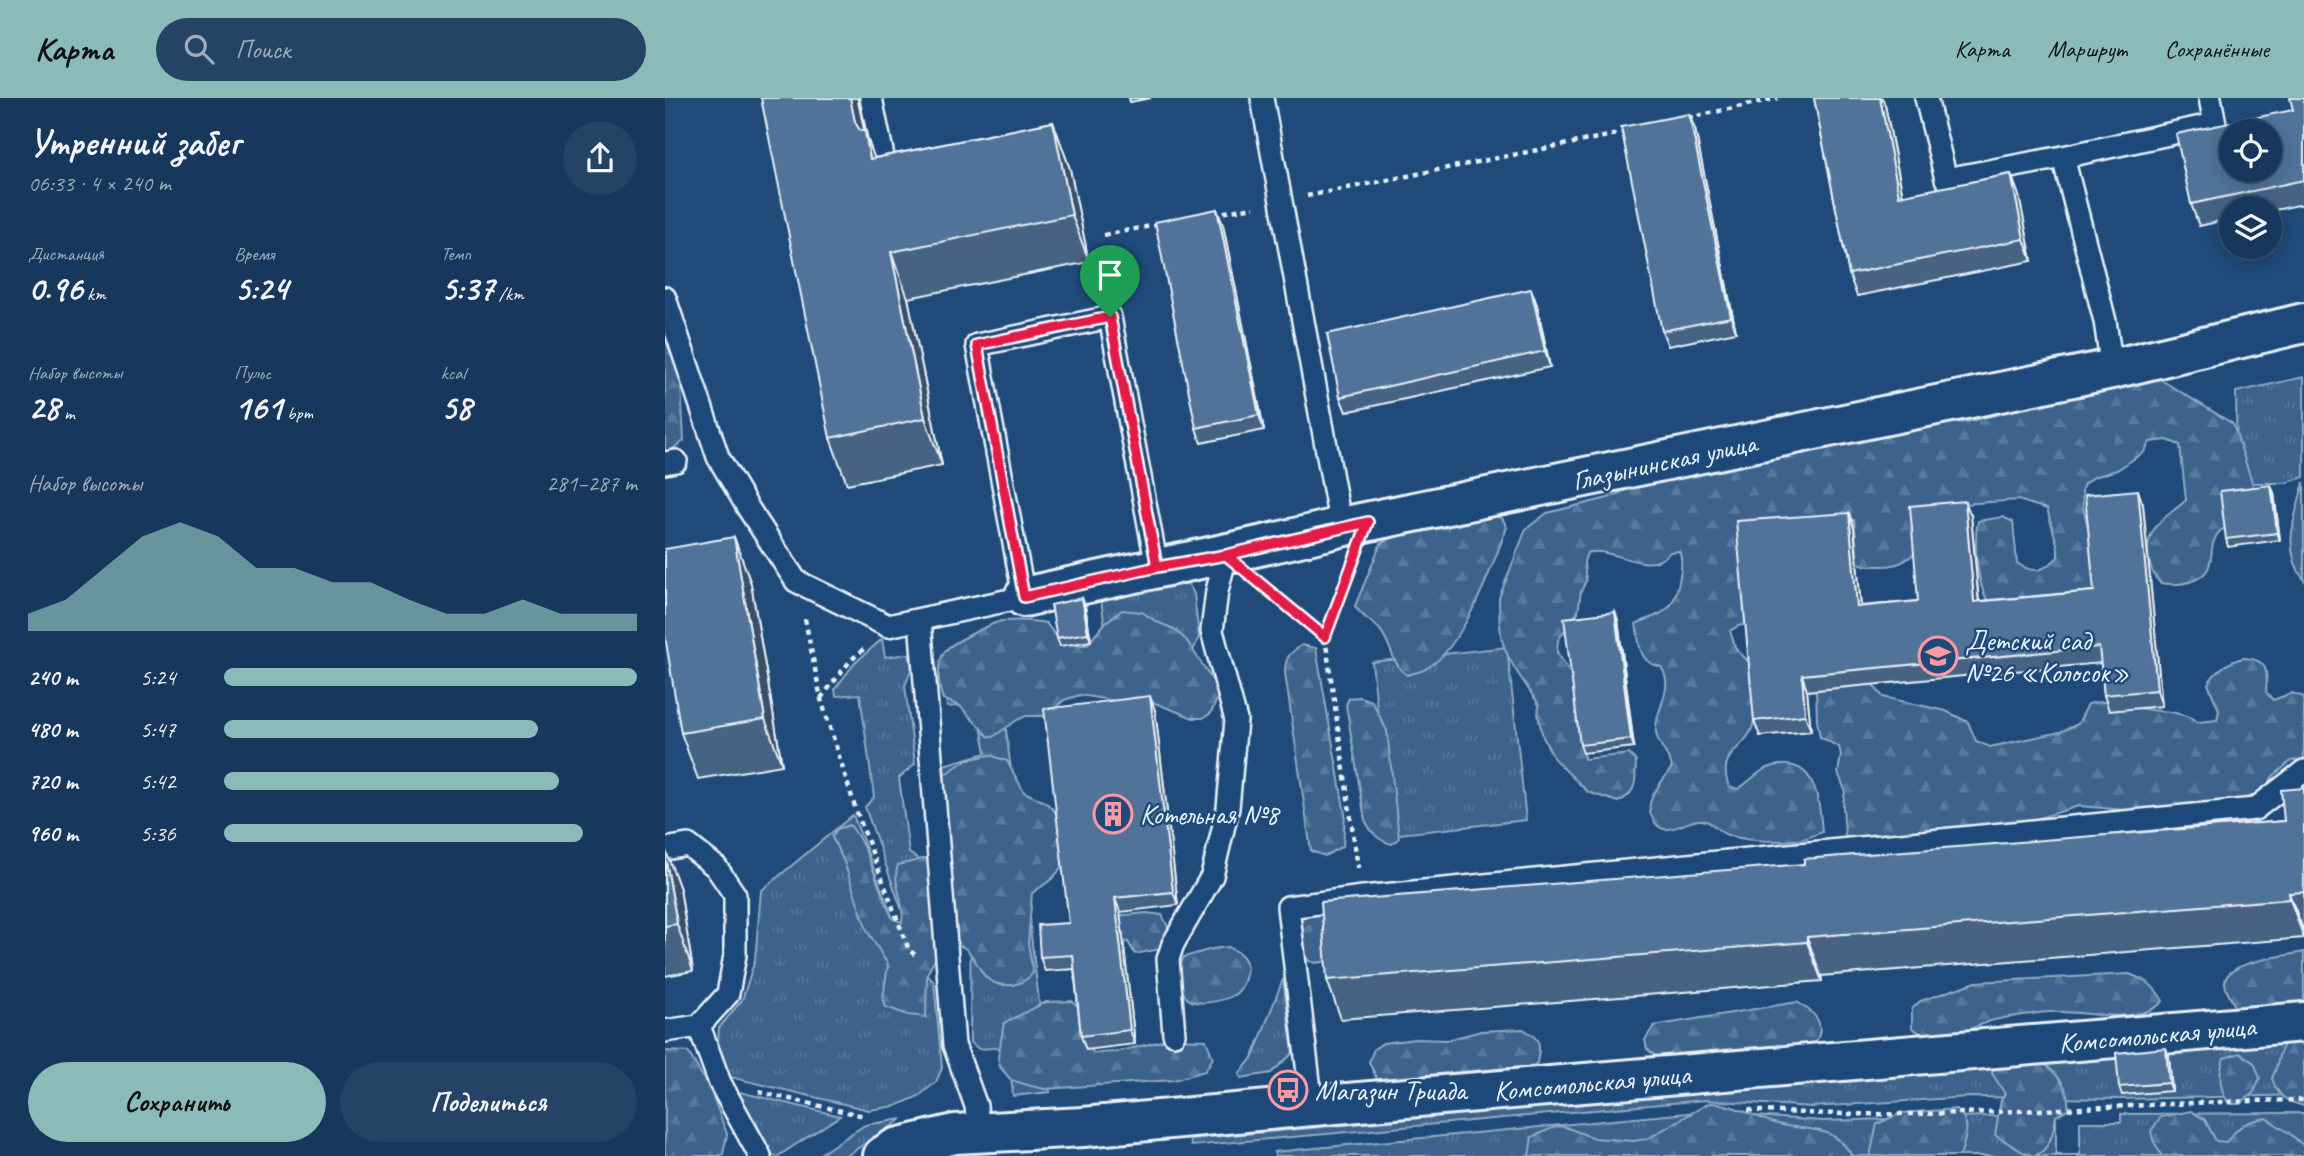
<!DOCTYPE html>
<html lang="ru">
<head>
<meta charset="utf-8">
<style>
	:root { --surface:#17385c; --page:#244365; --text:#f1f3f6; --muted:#9eacbb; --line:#365272; --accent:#8bbbb9 }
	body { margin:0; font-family:Caveat,sans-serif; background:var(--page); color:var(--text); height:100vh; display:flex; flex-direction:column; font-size:26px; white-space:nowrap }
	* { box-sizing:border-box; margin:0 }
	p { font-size:23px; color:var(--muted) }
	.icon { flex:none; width:38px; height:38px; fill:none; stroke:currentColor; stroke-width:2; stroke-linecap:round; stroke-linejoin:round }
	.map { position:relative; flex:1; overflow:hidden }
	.panel { display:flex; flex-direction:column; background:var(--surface); width:665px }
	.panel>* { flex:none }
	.tools { position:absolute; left:1554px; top:21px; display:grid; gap:14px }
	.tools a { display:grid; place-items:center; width:63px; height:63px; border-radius:50%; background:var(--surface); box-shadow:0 4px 18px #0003,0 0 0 2px var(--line); font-size:35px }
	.pin { position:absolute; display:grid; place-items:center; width:60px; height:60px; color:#fff; margin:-72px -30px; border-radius:50% 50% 50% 0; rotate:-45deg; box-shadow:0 0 7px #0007 }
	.pin .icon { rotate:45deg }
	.round { display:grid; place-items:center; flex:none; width:74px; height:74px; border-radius:37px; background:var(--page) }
	.summary { display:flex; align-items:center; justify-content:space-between; height:119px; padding:0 28px }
	h1 { font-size:38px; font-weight:800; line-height:52px }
	.metrics { display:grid; grid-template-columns:repeat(3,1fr); gap:10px; height:119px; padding:7px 28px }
	.metrics div { display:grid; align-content:center }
	.metrics b { font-size:35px; font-weight:800 }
	.metrics small { font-size:19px; font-weight:400 }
	.metrics p { font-size:19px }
	.chart { height:196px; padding:14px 28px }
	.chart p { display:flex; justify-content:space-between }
	.chart svg { width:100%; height:126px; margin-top:7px; fill:var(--accent); opacity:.7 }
	.action { display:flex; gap:14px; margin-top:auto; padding:14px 28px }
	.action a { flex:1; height:80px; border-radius:42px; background:var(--accent); color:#111; font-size:28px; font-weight:800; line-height:80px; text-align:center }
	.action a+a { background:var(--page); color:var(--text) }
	ul { padding:0 28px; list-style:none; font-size:23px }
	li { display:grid; grid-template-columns:112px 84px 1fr; align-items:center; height:52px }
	li i { height:18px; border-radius:9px; background:var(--accent) }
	header { display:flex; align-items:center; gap:42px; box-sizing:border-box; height:98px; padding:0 35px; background:var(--accent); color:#111 }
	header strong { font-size:33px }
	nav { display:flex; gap:38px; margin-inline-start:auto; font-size:24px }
	.search { width:490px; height:63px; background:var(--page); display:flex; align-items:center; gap:18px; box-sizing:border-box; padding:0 24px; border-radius:38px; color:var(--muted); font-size:26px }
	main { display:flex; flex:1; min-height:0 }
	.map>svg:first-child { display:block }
	.grass { fill:url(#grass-tufts); stroke:#92aac2; stroke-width:2 }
	.forest { fill:url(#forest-firs); stroke:#92aac2; stroke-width:2 }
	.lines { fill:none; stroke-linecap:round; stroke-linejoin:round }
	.service-casing { stroke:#e8f1f8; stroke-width:26 }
	.minor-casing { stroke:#e8f1f8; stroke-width:44 }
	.path { stroke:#e8f1f8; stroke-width:4.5; stroke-dasharray:5 5; stroke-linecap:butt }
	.service { stroke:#1f4a7a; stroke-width:21 }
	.minor { stroke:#1f4a7a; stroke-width:38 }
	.wall { fill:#466384; stroke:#e8f1f8; stroke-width:2 }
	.shaded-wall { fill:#39506b; stroke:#e8f1f8; stroke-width:2 }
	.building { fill:#517399; stroke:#e8f1f8; stroke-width:2; fill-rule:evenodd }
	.route-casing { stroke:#fff; stroke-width:14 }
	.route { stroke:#e11d48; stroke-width:9 }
	.labels { text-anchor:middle; stroke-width:5; stroke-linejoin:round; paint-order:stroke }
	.street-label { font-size:28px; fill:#e8f1f8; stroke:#1f4a7a }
	.poi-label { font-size:28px; fill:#e8f1f8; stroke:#1f4a7a; text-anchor:start }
</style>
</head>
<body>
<header>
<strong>Карта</strong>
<div class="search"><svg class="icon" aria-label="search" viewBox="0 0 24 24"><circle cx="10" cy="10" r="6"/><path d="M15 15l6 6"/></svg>Поиск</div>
<nav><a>Карта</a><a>Маршрут</a><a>Сохранённые</a></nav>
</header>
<main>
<section class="panel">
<div class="summary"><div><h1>Утренний забег</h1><p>06:33 · 4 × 240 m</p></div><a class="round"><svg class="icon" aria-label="share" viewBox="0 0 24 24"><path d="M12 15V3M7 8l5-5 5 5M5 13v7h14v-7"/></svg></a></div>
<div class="metrics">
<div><p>Дистанция</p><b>0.96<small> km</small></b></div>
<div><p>Время</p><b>5:24</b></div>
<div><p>Темп</p><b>5:37<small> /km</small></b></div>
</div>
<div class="metrics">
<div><p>Набор высоты</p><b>28<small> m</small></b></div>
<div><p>Пульс</p><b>161<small> bpm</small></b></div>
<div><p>kcal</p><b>58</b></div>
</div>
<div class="chart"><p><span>Набор высоты</span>281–287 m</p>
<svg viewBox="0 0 160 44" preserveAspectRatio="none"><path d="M0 44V38L10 33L20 22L30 11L40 6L50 11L60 22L70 22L80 27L90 27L100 33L110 38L120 38L130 33L140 38L150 38L160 38V44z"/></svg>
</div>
<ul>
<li><b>240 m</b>5:24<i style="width:100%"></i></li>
<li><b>480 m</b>5:47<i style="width:76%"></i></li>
<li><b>720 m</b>5:42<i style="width:81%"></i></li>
<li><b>960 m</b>5:36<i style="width:87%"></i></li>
</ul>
<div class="action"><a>Сохранить</a><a>Поделиться</a></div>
</section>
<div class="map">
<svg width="1639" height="1058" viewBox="0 0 1639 1058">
	<defs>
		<pattern id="grass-tufts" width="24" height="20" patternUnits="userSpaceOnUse" patternTransform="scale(1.75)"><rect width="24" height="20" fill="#3c628c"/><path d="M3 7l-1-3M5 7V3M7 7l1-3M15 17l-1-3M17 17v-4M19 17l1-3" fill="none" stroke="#58799d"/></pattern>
		<pattern id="forest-firs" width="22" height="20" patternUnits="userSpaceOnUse" patternTransform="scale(1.75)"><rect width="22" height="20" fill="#3c628c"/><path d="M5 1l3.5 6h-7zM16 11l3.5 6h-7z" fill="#58799d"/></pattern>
	</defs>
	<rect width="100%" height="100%" fill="#1f4a7a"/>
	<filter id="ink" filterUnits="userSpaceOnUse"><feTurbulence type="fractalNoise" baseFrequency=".0143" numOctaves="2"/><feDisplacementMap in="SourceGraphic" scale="14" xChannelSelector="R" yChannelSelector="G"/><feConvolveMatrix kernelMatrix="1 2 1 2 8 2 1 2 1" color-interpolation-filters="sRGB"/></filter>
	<g filter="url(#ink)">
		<g class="grass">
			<path d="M1639 279V379L1620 385H1572L1571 294Z"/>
			<path d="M520 480 529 496 534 539 523 564 336 590 385 994 348 998 343 949 314 951 305 944 306 799 292 793 279 667 321 655 312 606 282 609 277 569 442 543 436 502 443 491Z"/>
			<path d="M217 541 220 559 244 556 247 569 240 588 250 666 234 680 244 755 262 767 249 846 200 709 209 699 195 596 171 598 170 591 189 566Z"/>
			<path d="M842 549 861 722 726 737 707 564Z"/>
			<path d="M188 717 242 857 269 884 277 970 271 984 254 998 231 1008 204 1012 65 979 53 947 54 930 77 902 90 862 96 793Z"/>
			<path d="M618 881 628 955 606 975 576 980 574 976 588 959Z"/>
			<path d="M1639 939V997L1455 1001 1304 999 1147 1009 1040 1002 526 1048 525 1041Z"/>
			<path d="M66 992 175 1018 113 1058H109Z"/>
			<path d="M1033 1014 1158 1023 1391 1016V1057H1415V1024H1456V1016L1639 1015V1058H610L609 1054Z"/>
			<path d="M237 1021 181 1058H152L200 1027Z"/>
		</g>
		<g class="forest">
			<path d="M0 204 15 270 19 343 0 356Z"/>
			<path d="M1488 277 1568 326 1588 387 1587 398 1575 426C1569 428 1560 429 1555 433 1539 449 1556 473 1527 483 1516 487 1507 487 1495 485 1483 472 1479 449 1488 433 1495 420 1511 412 1521 402L1515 347 1502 342 1485 344 1479 354 1452 372 1429 379 1419 386 1417 391 1418 410 1438 481 1429 497 1327 509C1312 492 1308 445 1313 423L1338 419 1348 424 1352 465C1369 477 1379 473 1393 459V450L1382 411 1353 402 1271 408C1258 438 1254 470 1214 468 1206 468 1199 469 1193 464L1189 422 1167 421 1082 526 1073 528 1065 533 1071 551 1088 568C1088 585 1091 606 1089 623 1084 653 1050 651 1064 689L1073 691C1081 686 1088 679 1095 674 1102 669 1114 666 1122 667 1153 668 1155 711 1157 734 1149 737 1140 742 1131 742 1113 744 1076 743 1060 736 1052 732 1047 723 1037 722 1020 720 997 747 986 717 979 700 999 683 1007 669 1004 656 992 647 991 634 989 611 1011 591 996 569 972 564 975 546 971 526 981 521 994 518 1002 511 1012 503 1020 465 1014 453L1005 454C984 481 947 447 922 455L919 464 921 483 916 493 913 514 893 542 892 554 910 583 918 632 919 661 964 656 971 663C970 684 973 694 953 704L923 694 889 661 878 639 873 618 874 607C862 587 845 568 838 545 834 532 834 514 834 500L861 431 882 415 943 400 973 387 1062 361 1092 365 1220 328 1302 324Z"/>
			<path d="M1639 384V482C1616 450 1630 419 1639 384Z"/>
			<path d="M819 413 837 420 842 429C828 467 798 550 762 570 757 574 748 575 742 577 726 566 727 546 715 532 707 523 696 519 690 508L716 445 757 427Z"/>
			<path d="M457 512 477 514 492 524 509 531 522 543 555 594 546 615 538 620H528L475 599 451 603 415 597 399 602 381 618H361L352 622 328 639 323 638 295 608 278 601C273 589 271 564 280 553 286 545 327 525 337 523 351 522 367 522 381 525 396 545 396 548 422 547L441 524Z"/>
			<path d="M637 547 651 550 680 716 678 748 660 758 646 753 620 575C620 560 624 555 637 547Z"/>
			<path d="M1578 560C1603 561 1603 573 1601 594L1608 602 1627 595 1639 599V661L1626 663 1607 679 1603 688 1591 697 1573 704 1460 712 1414 708 1361 724 1200 745 1180 737 1178 708 1180 692 1173 675 1176 657 1174 649 1155 639 1152 623 1151 590 1201 578 1218 599 1281 613 1303 624 1311 643 1325 649 1395 634 1413 626 1423 606C1443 601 1454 607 1473 610 1493 614 1516 612 1533 624L1552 622 1554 612 1543 586C1551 572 1563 564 1578 560Z"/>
			<path d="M694 599 707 603 722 633 734 740 727 746C713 743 706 734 700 722L681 607 684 600Z"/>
			<path d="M325 657 342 663 359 694C387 707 394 709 397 741 398 750 401 761 396 769 391 780 377 788 367 795L363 845 368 875C356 890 332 892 319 877 313 869 309 859 303 853 296 845 286 847 277 848L262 876 261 919 243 917 221 909 218 900 223 867 202 832 179 764 167 739 172 731 185 727C206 754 212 790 228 821L237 824C241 804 226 785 233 767L270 758 283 743 284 730 274 704 279 677 301 662Z"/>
			<path d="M639 811 668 813 665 861C646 871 633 859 633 838 633 829 637 819 639 811Z"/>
			<path d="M482 815 497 817 504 831 505 846 495 851 470 856 463 844 439 841 407 869 403 872 399 870 414 821Z"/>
			<path d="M563 849C570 852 577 856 580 862 585 873 578 891 569 897 559 903 530 909 522 900 519 897 518 893 516 890 511 880 514 869 519 859L547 851Z"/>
			<path d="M1639 854V911L1571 910C1567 902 1560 894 1560 884 1561 863 1622 858 1639 854Z"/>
			<path d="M1464 876C1481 882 1489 887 1498 903 1474 930 1415 911 1383 914 1365 916 1346 918 1329 922 1309 928 1287 941 1266 939 1259 938 1253 934 1247 930V911L1255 903 1311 884Z"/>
			<path d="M407 903 416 911 420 946 429 955 451 954 505 941 541 942 548 960 540 973 509 982 380 991 366 988 346 982 335 969 333 960 339 925 381 904Z"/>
			<path d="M1132 904C1153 916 1163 929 1147 950L997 963 982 951 980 942 989 928Z"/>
			<path d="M858 931C876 941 876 945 872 965L864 970 720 987 712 981 704 964 709 951 718 945 750 941 782 942 816 933Z"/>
			<path d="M1639 936V1008C1622 1004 1612 998 1607 980 1619 955 1607 948 1639 936Z"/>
			<path d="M1353 948C1375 962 1407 980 1403 1011L1391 1018C1389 1033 1385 1053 1369 1058L1358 1054 1330 1037 1336 1002 1340 996 1327 975 1330 951Z"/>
			<path d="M0 953 23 954 45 991 62 1036 58 1056 54 1058H0Z"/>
			<path d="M1575 955 1589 965 1595 980 1589 994 1575 1006H1564C1554 991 1553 976 1559 960Z"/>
			<path d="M1044 1005C1069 1005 1090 1020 1113 1026 1131 1031 1152 1029 1168 1038 1176 1042 1183 1051 1187 1058H864L867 1039 892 1028 900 1029 929 1040 968 1043 982 1041Z"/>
			<path d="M1292 1011C1307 1026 1301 1039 1295 1058H1205L1212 1026 1236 1015Z"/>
			<path d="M1526 1013 1540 1022 1551 1043 1561 1044C1575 1027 1579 1024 1601 1020L1624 1035 1639 1048V1058H1497L1488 1042 1486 1033 1496 1019Z"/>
		</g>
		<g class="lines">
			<defs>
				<g id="service">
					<path d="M206 0 220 68"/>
					<path d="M597 0 676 429"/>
					<path d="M1261 0 1281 81 1398 59"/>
					<path d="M0 200 53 359 83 410 131 483 223 528 359 499 312 247 445 219 492 469"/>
					<path d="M1447 271 1440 223 1398 59 1550 26 1545 0"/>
					<path d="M0 365 11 363"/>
					<path d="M255 522 289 947 311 1008 314 1035"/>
					<path d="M0 751 23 747 51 769 70 797V857L63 896 34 928 0 933"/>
					<path d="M34 928 55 985 95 1058"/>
					<path d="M509 936 503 861 508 846 547 778 563 710 571 622 547 533 552 493 561 457"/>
					<path d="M647 1008 623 809 698 799 1590 711 1639 673"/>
				</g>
				<g id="minor">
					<path d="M359 499C465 475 571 455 676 429L1447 271 1639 225"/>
					<path d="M218 1058 231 1050 290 1036 418 1029 647 1008 1639 924"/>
				</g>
			</defs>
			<use href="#service" class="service-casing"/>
			<use href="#minor" class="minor-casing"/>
			<g class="path">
				<path d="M1023 20 1113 0"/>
				<path d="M642 98 963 34"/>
				<path d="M549 116 589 109"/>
				<path d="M439 137 496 126"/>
				<path d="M688 464 660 539 693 770"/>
				<path d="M596 486 660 539"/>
				<path d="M140 521 156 601 191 712 244 852 253 859"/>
				<path d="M156 600 185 563 201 549"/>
				<path d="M94 994 199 1018"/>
				<path d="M1083 1012C1268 1025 1454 1004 1639 1002"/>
			</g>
			<use href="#service" class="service"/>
			<use href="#minor" class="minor"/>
		</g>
		<g class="wall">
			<path d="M464 0H486L465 4Z"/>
			<path d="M1149 0H1217L1220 7 1238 98 1346 76 1354 98 1367 163 1192 198 1184 176Z"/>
			<path d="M1639 0V106L1605 113V110H1566V121L1534 128 1526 106Z"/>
			<path d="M193 3 200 34 209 60 388 24 405 71 424 164 243 200 277 367 182 386 165 340Z"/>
			<path d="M1030 31 1071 234 1003 248 997 233Z"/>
			<path d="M558 127 599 332 536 345 531 330Z"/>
			<path d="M866 191 872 207 885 269 681 314 675 299Z"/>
			<path d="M1609 395 1615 442 1563 449 1561 441Z"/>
			<path d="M1478 407 1497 608 1444 613 1439 597 1436 565 1142 593 1146 633 1095 638 1089 623 1184 415 1189 430 1196 508 1253 503 1306 418 1314 503 1429 493Z"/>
			<path d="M69 439 86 486 117 667 33 681 16 635Z"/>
			<path d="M417 500 420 508 426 543 395 548 392 540Z"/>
			<path d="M950 514 953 522 969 649 918 655 915 647Z"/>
			<path d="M490 612 513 807 455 814 470 946 421 952 416 938 409 871 380 873 375 859 404 825Z"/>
			<path d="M1639 690V840L1156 878 1157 883 676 921 662 882 1139 766 1619 723Z"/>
			<path d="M0 751 15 791 28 873 0 878Z"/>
			<path d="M1504 958 1507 993 1457 997 1454 989Z"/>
		</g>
		<g class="shaded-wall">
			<path d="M185 0H193V3L205 60 200 34 217 81 222 108 190 24Z"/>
			<path d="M1215 0H1217L1220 7 1242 121 1234 98Z"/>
			<path d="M1024 16 1030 31 1071 234 1066 219Z"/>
			<path d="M388 24 405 71 424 164 407 117Z"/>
			<path d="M1346 76 1354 98 1367 163 1359 141Z"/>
			<path d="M552 111 558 127 599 332 594 317Z"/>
			<path d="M226 154 243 200 277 367 260 320Z"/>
			<path d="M866 191 872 207 885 269 880 253Z"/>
			<path d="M1606 387 1609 395 1615 442 1612 435Z"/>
			<path d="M1473 392 1478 407 1497 608 1492 592Z"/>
			<path d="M1300 403 1306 418 1315 519 1309 504Z"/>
			<path d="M1184 415 1189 430 1197 524 1192 509Z"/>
			<path d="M69 439 86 486 117 667 100 621Z"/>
			<path d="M417 500 420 508 426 543 423 535Z"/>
			<path d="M950 514 953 522 969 649 966 641Z"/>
			<path d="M1137 577 1142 593 1146 633 1140 617Z"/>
			<path d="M485 598 490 612 513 807 508 794Z"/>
			<path d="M0 751 15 791 28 873 12 826 0 757Z"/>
			<path d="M1624 795 1639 834V840L1625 801Z"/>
			<path d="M450 800 455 814 470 946 465 932Z"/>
			<path d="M1142 839 1156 878 1157 883 1142 844Z"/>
			<path d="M1501 950 1504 958 1507 993 1504 985Z"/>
		</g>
		<g class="building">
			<path d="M96 0H185L190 24 194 31 200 34 205 61 388 24 407 117 226 154 260 320 165 340Z"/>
			<path d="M1149 0H1215L1234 98 1346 76 1359 141 1184 176Z"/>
			<path d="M1625 0H1639V82L1526 106 1511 36 1628 12ZM1566 33H1605V72H1566Z"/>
			<path d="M1024 16 1066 219 997 233 956 29Z"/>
			<path d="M552 111 594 317 531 330 490 124Z"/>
			<path d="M866 191 880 253 675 299 662 236Z"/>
			<path d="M1606 387 1612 435 1561 441 1555 393Z"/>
			<path d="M1473 392 1492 592 1439 597 1434 549 1137 577 1140 617 1089 623 1071 423 1184 415 1192 509 1253 503 1245 408 1300 403 1309 504 1429 493 1420 397Z"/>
			<path d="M69 439 100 621 16 635 0 538V451Z"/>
			<path d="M417 500 423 535 392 540 386 507Z"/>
			<path d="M950 514 966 641 915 647 899 520Z"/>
			<path d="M485 598 508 794 450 800 465 932 416 938 408 857 375 859 373 827 404 825 379 611Z"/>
			<path d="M1639 690V794L1624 795 1625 801 1142 839V844L662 882 656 804 1139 766V761L1619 723 1616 692Z"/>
			<path d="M0 757 12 826 0 828Z"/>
			<path d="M1501 950 1504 985 1454 989 1451 955Z"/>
		</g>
	</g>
	<g class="lines" filter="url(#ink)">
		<defs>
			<path id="route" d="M445 219 492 469 561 457 660 539 703 424 561 457 492 469 359 499 312 247 445 219"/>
		</defs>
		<use href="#route" class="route-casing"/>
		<use href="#route" class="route"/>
	</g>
	<defs>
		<symbol id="school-ring" viewBox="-11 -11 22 22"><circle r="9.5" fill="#1f4a7a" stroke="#ff9aa2" stroke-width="1.5"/><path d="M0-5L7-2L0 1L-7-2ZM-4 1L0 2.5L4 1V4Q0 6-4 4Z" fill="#ff9aa2"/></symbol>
		<symbol id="building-ring" viewBox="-11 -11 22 22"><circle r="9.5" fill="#1f4a7a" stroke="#ff9aa2" stroke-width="1.5"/><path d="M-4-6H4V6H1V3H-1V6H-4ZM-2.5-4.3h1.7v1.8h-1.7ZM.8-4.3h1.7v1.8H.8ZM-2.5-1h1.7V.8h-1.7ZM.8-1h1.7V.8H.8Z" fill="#ff9aa2"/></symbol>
		<symbol id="bus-ring" viewBox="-11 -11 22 22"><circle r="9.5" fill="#1f4a7a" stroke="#ff9aa2" stroke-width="1.5"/><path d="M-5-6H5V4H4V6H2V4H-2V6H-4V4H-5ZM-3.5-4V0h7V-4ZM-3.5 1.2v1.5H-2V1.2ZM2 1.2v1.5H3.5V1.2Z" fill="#ff9aa2"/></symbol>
	</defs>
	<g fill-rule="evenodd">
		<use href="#school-ring" x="1251" y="536" width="44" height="44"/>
		<use href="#building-ring" x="426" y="694" width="44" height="44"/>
		<use href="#bus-ring" x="601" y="970" width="44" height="44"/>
	</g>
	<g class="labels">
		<g class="street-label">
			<text transform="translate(999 363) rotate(-12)" y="10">Глазынинская улица</text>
			<text transform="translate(1492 936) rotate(-5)" y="10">Комсомольская улица</text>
			<text transform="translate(927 984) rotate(-5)" y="10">Комсомольская улица</text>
		</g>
		<g class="poi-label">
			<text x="1300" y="552">Детский сад<tspan x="1300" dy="32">№26 «Колосок»</tspan></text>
			<text x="475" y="726">Котельная №8</text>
			<text x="650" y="1002">Магазин Триада</text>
		</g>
	</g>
</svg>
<div class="tools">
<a><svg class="icon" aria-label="locate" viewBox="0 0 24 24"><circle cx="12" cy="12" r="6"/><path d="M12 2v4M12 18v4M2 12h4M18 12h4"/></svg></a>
<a><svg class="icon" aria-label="layers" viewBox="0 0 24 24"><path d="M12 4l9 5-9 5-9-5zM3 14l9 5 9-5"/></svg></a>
</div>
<div class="pin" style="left:445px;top:219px;background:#1e9e55"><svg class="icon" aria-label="arrive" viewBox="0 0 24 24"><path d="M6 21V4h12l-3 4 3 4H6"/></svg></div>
</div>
</main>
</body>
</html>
